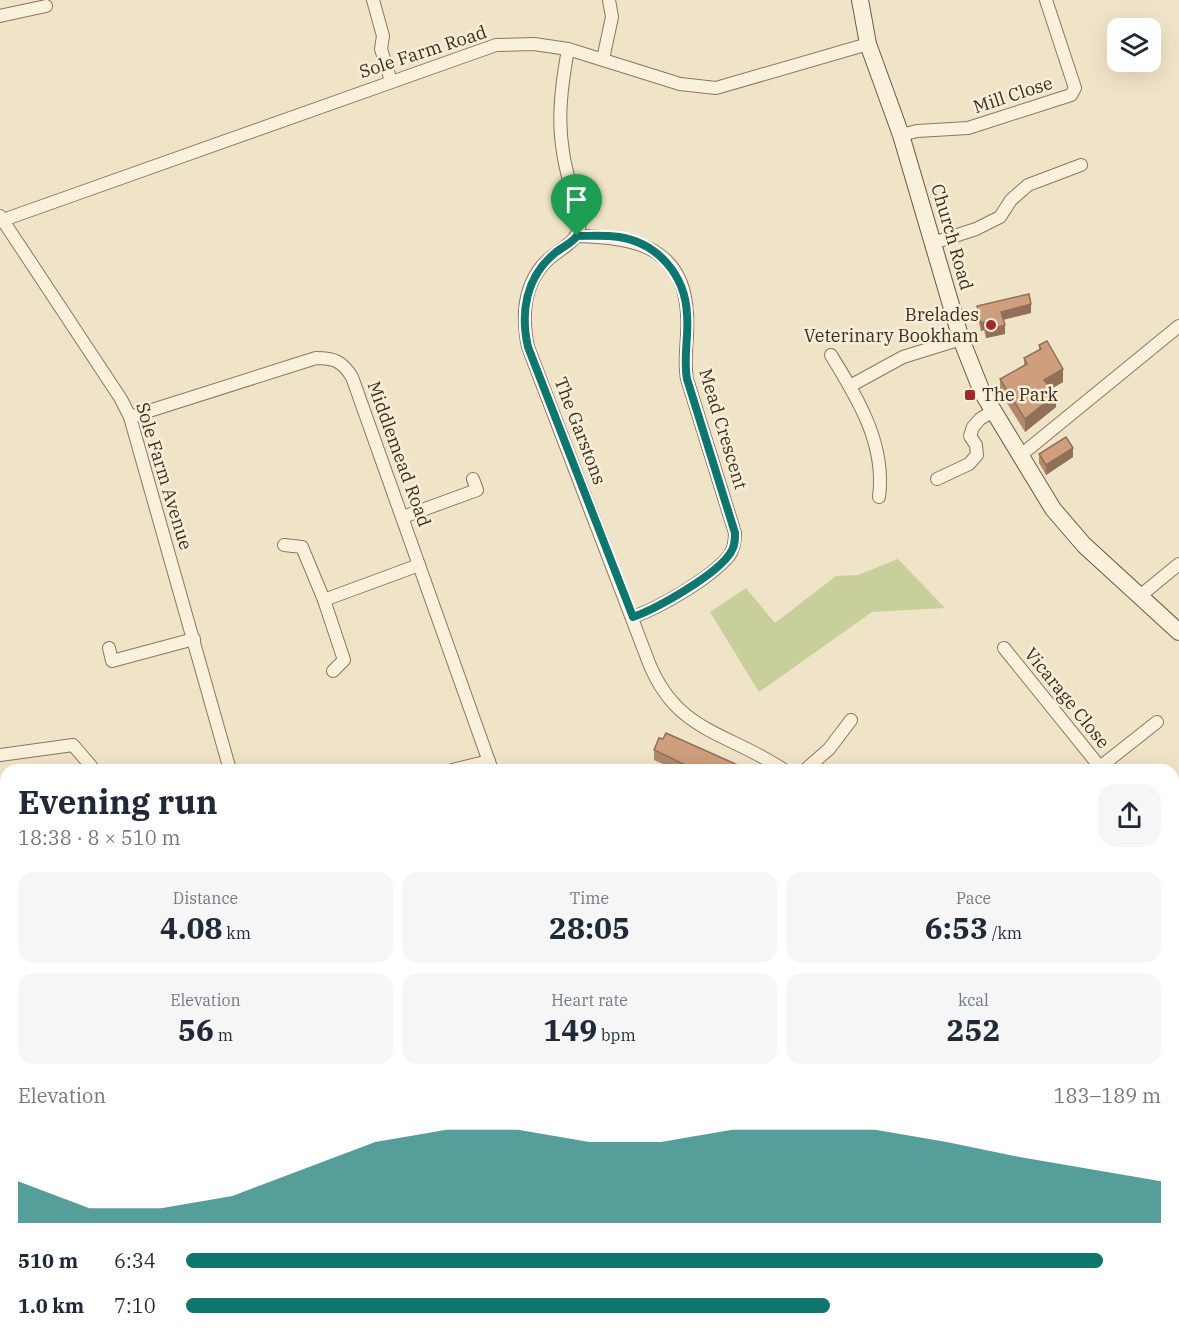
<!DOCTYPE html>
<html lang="en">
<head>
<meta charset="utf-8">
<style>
	:root { --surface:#fff; --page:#f6f6f7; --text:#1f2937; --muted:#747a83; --accent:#0f766e }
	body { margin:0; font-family:"IBM Plex Serif",serif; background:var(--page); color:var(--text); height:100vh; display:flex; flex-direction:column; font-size:22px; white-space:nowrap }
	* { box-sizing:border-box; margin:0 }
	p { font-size:20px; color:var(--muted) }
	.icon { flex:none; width:33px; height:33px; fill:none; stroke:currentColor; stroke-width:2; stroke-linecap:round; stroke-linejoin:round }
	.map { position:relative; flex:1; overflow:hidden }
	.panel { position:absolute; left:0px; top:764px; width:1179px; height:578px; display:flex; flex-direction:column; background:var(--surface); border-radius:18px 18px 0 0; box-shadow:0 6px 24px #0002 }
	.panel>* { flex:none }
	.tools { position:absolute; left:1107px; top:18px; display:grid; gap:12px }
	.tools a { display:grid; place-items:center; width:54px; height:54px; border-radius:12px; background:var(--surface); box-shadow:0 6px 24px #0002; font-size:30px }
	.pin { position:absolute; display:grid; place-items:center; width:51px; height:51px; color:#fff; margin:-62px -26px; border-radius:50% 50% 50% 0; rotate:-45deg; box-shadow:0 0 6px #0007 }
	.pin .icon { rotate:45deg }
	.round { display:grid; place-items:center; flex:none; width:63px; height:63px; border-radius:18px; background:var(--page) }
	.overview { display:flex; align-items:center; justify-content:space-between; height:102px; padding:0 18px }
	h1 { font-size:33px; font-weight:800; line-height:45px }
	.figures { display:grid; grid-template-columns:repeat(3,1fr); gap:9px; height:102px; padding:6px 18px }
	.figures div { display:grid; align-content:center; border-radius:15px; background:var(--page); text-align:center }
	.figures b { font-size:30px; font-weight:800 }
	.figures small { font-size:16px; font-weight:400 }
	.figures p { font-size:16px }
	.chart { height:168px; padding:12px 18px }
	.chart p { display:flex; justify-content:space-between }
	.chart svg { width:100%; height:108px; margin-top:6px; fill:var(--accent); opacity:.7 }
	ul { padding:0 18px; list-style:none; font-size:20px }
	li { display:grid; grid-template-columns:96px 72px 1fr; align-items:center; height:45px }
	li i { height:15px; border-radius:8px; background:var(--accent) }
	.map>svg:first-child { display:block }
	.green { fill:#c9cf9b }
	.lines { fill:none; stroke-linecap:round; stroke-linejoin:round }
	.street-casing { stroke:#8d765c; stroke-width:14 }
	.secondary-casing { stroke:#6f573f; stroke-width:18 }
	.street { stroke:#faf1dc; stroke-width:12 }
	.secondary { stroke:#faf1dc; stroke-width:16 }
	.wall { fill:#b2896c }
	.shaded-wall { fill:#916f58 }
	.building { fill:#cf9f7d; stroke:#916f58; stroke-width:1.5 }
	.route-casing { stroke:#fff; stroke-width:12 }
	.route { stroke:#0f766e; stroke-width:8 }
	.poi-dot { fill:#9e2a2b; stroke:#f7eed8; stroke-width:2 }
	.labels { text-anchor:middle; stroke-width:5; stroke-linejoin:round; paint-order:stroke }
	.street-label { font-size:18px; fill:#3d2e20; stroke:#f7eed8 }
	.poi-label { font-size:18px; fill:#3d2e20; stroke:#f7eed8; text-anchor:end }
</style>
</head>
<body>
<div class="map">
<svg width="1179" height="1340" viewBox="0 0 1179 1340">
	<rect width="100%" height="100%" fill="#f0e4c8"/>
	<g class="green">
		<path d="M898 559 945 608 872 612 759 692 710 612 746 588 775 623 836 576 858 575Z"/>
		<path d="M102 1335H620L621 1340H101Z"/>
	</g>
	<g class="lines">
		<defs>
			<g id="street">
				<path d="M373 0 383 36 381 49 391 81"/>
				<path d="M0 16 46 6"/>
				<path d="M568 49C562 83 557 117 563 152 566 175 575 198 580 221 580 245 555 249 542 266 523 289 522 318 528 347L649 663C677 733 728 732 784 770"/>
				<path d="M603 59 612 17 609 0"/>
				<path d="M901 135 917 131 968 128 1071 95 1075 88 1046 0"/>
				<path d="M0 216 121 399 130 417 230 770"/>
				<path d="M3 220 496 45 534 44 568 49 680 84 716 88 868 44"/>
				<path d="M577 236C633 237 684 246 687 314 689 336 683 357 687 379L735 533C735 542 734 549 729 556 709 579 661 607 633 617"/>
				<path d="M933 243 976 229 1000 217 1011 200 1028 185 1081 165"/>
				<path d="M831 355C858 399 886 444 879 497"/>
				<path d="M850 386 903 357 961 339"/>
				<path d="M130 417 316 358C334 358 342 361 352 377L492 770"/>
				<path d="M1021 455 1179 326"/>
				<path d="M937 479 969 464 977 455 976 445 970 436 973 427 980 419 993 411"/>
				<path d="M403 517 477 490 473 479"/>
				<path d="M284 545 302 547 324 600 419 565"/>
				<path d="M1140 596 1179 564"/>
				<path d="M324 600 344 660 333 671"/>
				<path d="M109 648 112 661 194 639"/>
				<path d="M1004 648 1100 767 1098 770"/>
				<path d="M0 755 73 745 91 766"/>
				<path d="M1100 767 1157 722"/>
				<path d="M452 770 489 761"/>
				<path d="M805 770 829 749 851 720"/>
				<path d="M0 919H6"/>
				<path d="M0 1143 6 1160"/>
				<path d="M714 1340 725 1335"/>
				<path d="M780 1340 790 1335"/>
			</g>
			<g id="secondary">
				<path d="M860 0 868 44 901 135 961 339 982 392 1053 509 1084 545 1179 632"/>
				<path d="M1173 959 1179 957"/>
				<path d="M0 1245 6 1241"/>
			</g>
		</defs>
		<use href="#street" class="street-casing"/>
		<use href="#secondary" class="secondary-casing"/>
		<use href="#street" class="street"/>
		<use href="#secondary" class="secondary"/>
	</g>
	<g class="wall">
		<path d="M977 306 1031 313 1003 320 1005 334 986 338 984 330 981 331 977 315Z"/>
		<path d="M1039 345 1063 382 1051 389 1056 407 1025 432 1000 392V379L1024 366V358L1039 350Z"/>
		<path d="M1039 454 1073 457 1046 475 1039 463Z"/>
		<path d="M654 750 749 770H676L654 760Z"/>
		<path d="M6 961V1089L0 1060V1020H1L0 1007V962Z"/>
		<path d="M1173 1048 1179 1053 1174 1115 1173 1113Z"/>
		<path d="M1179 1131 1175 1179 1173 1176V1134Z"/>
		<path d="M6 1278V1305H0V1279Z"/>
	</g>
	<g class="shaded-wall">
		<path d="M1031 304V313L1001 320V312Z"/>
		<path d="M984 322V330L981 331V323Z"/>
		<path d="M1005 325V334L986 338V330Z"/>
		<path d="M1063 369V382L1044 393V380Z"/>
		<path d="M1056 394V407L1025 432V419Z"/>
		<path d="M1073 448V457L1046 475V465Z"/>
		<path d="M1179 1098V1112L1174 1115V1101Z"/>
		<path d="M1179 1158V1176L1175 1179V1161Z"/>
		<path d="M6 1188V1197L0 1200V1191Z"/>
		<path d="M39 1335H48V1338L34 1340V1336Z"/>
	</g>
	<g class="building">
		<path d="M1029 294 1031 304 1001 312 1005 325 986 330 984 322 981 323 977 306Z"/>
		<path d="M1047 341 1063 369 1044 380 1056 394 1025 419 1000 379 1027 364 1024 358 1041 349 1039 345Z"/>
		<path d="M1066 437 1073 448 1046 465 1039 454Z"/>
		<path d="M666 733 749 770H696L654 750 659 738 663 739Z"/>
		<path d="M6 961V1010L1 1011 0 962Z"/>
		<path d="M6 1019V1080L0 1051V1020Z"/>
		<path d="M1175 1046 1179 1053V1098L1174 1101 1173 1099V1048Z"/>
		<path d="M1179 1131V1158L1175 1161 1173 1158V1134Z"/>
		<path d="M0 1176 6 1188 0 1191Z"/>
		<path d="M6 1278V1296H0V1279Z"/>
	</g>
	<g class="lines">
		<defs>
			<path id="route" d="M577 236C591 236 605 235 619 237 658 243 685 275 687 314 689 336 683 357 687 379L735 533C735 540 735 546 731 552 718 574 658 608 633 617L528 347C520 312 526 277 555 253 562 247 571 244 577 236Z"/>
		</defs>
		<use href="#route" class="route-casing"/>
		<use href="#route" class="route"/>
	</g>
	<g class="poi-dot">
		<circle cx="991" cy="325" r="6"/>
		<rect x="964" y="389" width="12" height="12" rx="3"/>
	</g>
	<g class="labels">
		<g class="street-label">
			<text transform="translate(423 52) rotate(-18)" y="6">Sole Farm Road</text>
			<text transform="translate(1013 95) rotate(-18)" y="6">Mill Close</text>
			<text transform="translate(952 237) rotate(74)" y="6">Church Road</text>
			<text transform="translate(723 429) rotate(73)" y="6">Mead Crescent</text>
			<text transform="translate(580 431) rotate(69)" y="6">The Garstons</text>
			<text transform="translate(399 454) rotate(70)" y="6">Middlemead Road</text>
			<text transform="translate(164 476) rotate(73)" y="6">Sole Farm Avenue</text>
			<text transform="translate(1067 698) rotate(51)" y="6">Vicarage Close</text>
		</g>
		<g class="poi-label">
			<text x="979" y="321">Brelades<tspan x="979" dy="21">Veterinary Bookham</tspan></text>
			<text x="982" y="401" text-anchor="start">The Park</text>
		</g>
	</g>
</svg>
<div class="tools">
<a><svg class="icon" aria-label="layers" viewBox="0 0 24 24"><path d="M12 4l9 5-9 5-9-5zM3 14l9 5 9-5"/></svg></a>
</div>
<div class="pin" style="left:577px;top:236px;background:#1e9e55"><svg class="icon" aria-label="arrive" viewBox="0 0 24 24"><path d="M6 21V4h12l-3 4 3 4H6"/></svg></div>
<section class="panel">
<div class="overview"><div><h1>Evening run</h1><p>18:38 · 8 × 510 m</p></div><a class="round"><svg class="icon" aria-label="share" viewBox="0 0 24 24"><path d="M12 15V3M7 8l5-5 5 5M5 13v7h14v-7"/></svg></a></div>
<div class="figures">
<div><p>Distance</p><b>4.08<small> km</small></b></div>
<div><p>Time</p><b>28:05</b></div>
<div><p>Pace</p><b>6:53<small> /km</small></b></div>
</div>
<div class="figures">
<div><p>Elevation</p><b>56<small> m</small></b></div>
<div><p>Heart rate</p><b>149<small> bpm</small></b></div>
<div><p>kcal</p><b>252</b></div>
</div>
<div class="chart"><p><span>Elevation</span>183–189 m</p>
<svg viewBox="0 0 160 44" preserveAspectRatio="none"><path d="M0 44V27L10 38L20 38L30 33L40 22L50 11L60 6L70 6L80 11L90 11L100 6L110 6L120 6L130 11L140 17L150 22L160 27V44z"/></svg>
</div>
<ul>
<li><b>510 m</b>6:34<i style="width:94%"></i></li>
<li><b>1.0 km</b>7:10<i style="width:66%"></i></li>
</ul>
</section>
</div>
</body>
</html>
